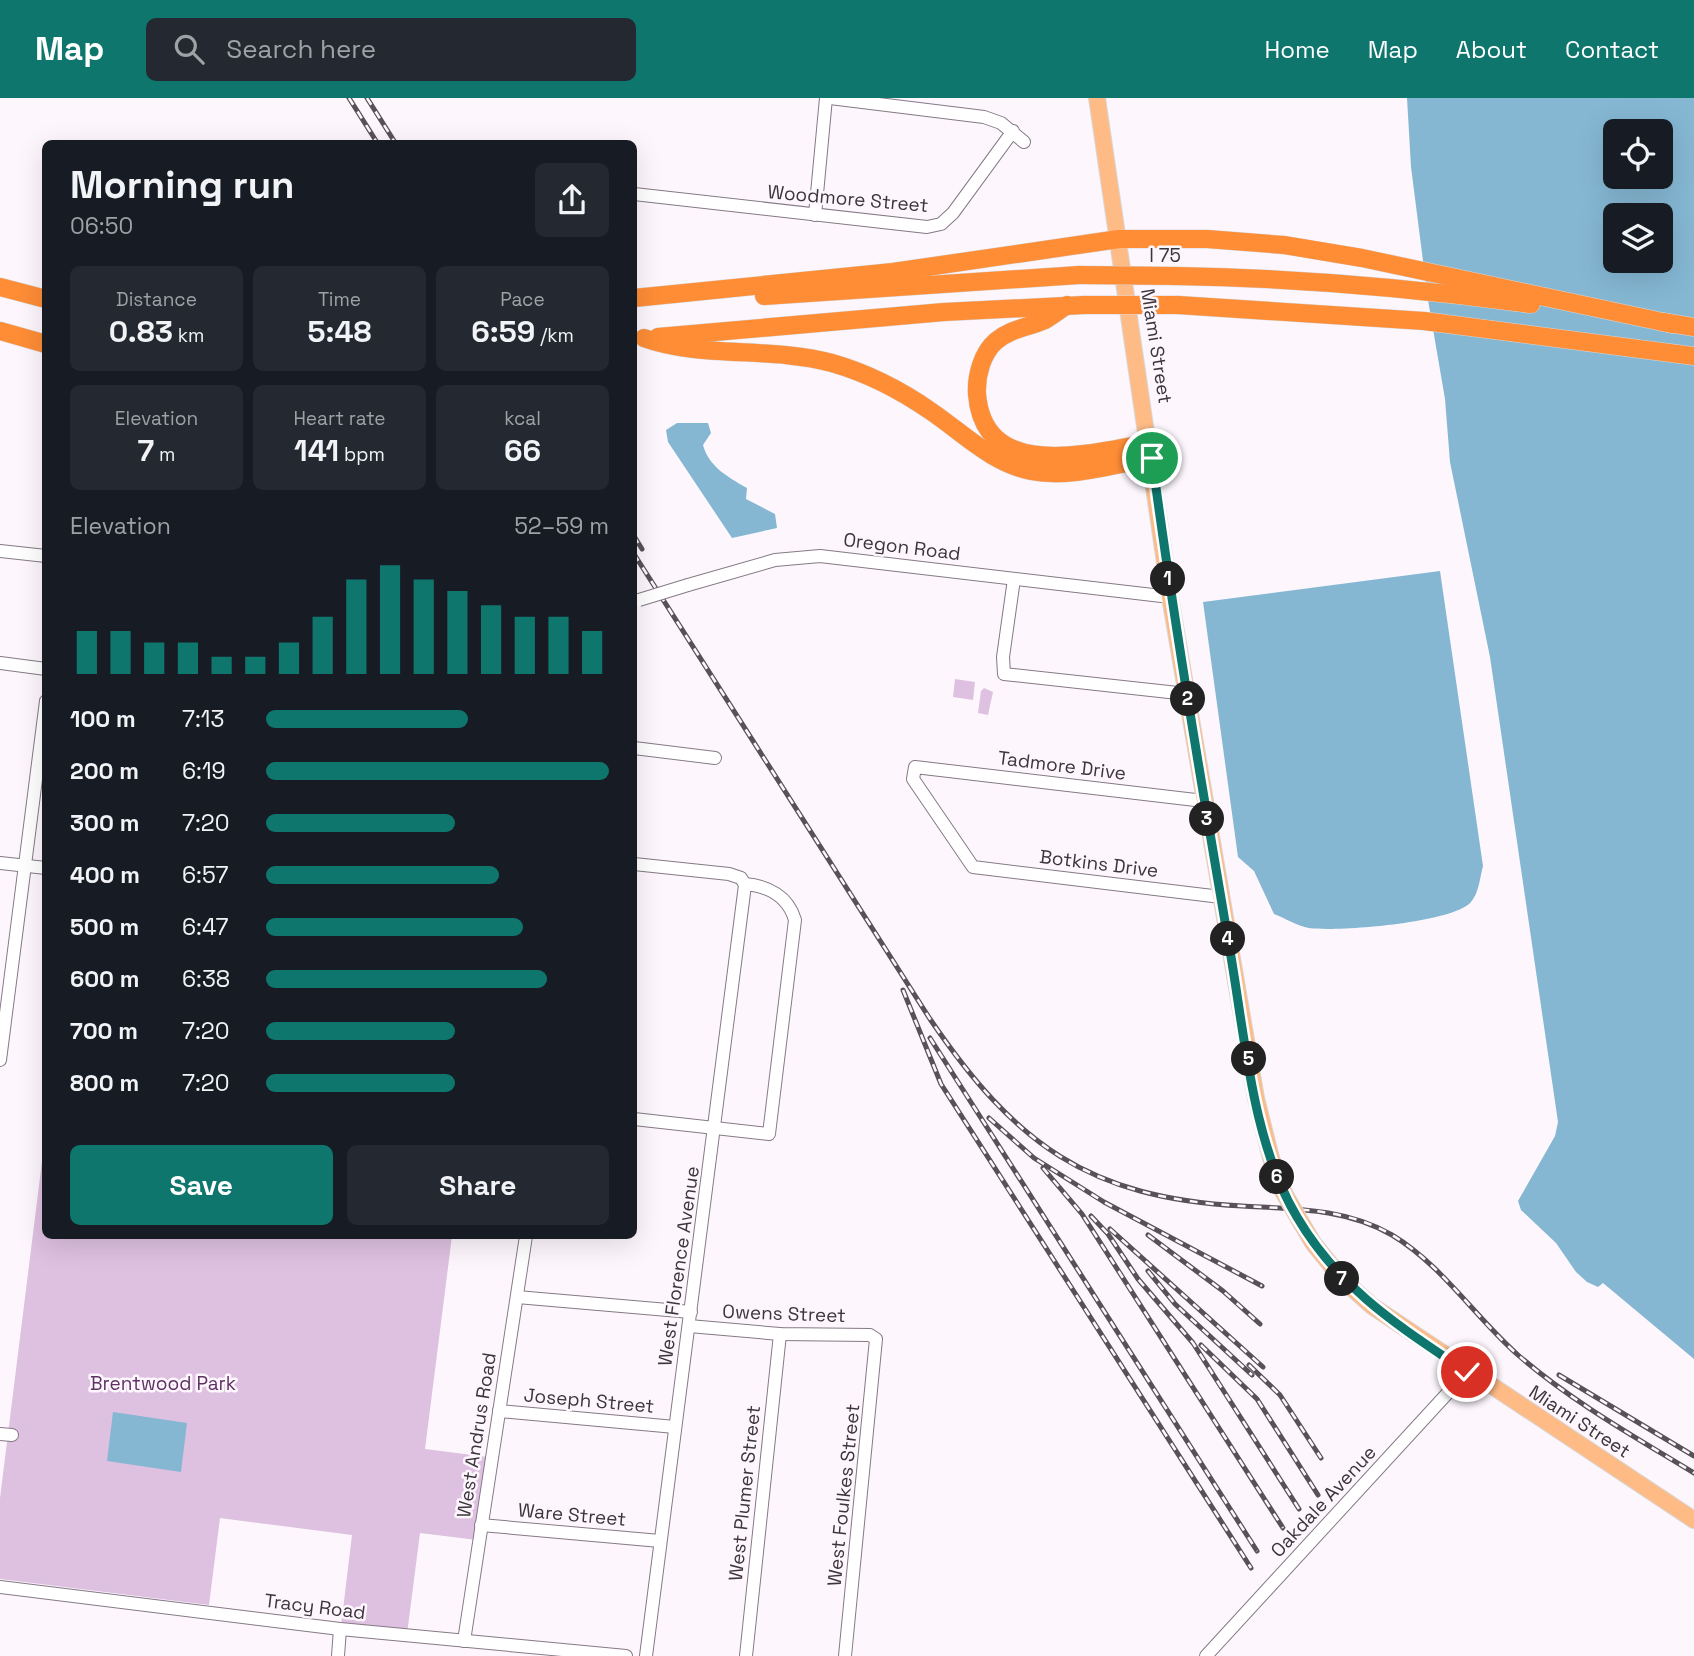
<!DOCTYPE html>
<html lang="en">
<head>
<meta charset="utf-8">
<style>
	:root { --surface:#171b24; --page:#242831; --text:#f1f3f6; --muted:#9ea1a6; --accent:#0f766e }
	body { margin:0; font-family:"Space Grotesk",sans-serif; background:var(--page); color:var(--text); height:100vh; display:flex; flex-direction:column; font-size:26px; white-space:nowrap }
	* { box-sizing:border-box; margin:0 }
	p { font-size:23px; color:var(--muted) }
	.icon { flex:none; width:38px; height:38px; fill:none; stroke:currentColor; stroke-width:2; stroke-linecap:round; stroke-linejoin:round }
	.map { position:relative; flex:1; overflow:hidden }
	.drawer { position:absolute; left:42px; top:42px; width:595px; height:1099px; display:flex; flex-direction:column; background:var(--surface); border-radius:10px; box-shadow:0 7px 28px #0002 }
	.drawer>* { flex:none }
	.fabs { position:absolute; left:1603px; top:21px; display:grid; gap:14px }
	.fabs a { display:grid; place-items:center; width:70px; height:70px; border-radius:10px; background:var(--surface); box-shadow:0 7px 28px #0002; font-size:35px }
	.pin { position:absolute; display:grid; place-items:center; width:60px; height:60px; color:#fff; margin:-30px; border:4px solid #fff; border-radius:50%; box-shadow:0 2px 7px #0007 }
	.km { position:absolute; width:35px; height:35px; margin:-18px; border-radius:50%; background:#222; color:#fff; font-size:19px; line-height:35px; text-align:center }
	.round { display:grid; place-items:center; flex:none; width:74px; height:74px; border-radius:10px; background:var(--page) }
	.overview { display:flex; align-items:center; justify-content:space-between; height:119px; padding:0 28px }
	h1 { font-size:38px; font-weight:700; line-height:52px }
	.figures { display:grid; grid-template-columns:repeat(3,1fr); gap:10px; height:119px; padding:7px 28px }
	.figures div { display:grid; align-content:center; border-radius:10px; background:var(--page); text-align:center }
	.figures b { font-size:30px; font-weight:700 }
	.figures small { font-size:19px; font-weight:400 }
	.figures p { font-size:19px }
	.chart { height:196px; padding:14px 28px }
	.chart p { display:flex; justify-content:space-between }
	.chart svg { width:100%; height:126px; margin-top:7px; stroke:var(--accent); stroke-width:6 }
	.action { display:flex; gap:14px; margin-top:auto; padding:14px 28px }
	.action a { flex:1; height:80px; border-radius:10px; background:var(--accent); color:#fff; font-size:28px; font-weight:700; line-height:80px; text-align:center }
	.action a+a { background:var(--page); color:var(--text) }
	ul { padding:0 28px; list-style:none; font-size:23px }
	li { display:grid; grid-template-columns:112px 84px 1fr; align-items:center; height:52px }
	li i { height:18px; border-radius:9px; background:var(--accent) }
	header { display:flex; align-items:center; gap:42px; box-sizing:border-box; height:98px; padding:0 35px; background:var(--accent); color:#fff }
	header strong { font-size:33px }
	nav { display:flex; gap:38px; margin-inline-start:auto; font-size:24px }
	.search { width:490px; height:63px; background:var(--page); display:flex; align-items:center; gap:18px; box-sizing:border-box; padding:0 24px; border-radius:10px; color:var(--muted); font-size:26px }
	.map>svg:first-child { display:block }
	.green { fill:#dec0e0 }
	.water { fill:#85b7d3; fill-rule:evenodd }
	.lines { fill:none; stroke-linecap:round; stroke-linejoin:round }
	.minor-casing { stroke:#857986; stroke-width:14 }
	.major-casing { stroke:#d8d7d8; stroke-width:18 }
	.highway-casing { stroke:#d8d7d8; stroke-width:19 }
	.minor { stroke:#fff; stroke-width:12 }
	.major { stroke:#febb86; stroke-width:16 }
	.highway { stroke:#fe8d36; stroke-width:18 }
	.rail-casing { stroke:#585258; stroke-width:5 }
	.rail { stroke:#fdf7fd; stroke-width:2.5; stroke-dasharray:8; stroke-linecap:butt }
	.minor-bridge-casing { stroke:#857986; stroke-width:14; stroke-linecap:butt }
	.major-bridge-casing { stroke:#d8d7d8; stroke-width:18; stroke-linecap:butt }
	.highway-bridge-casing { stroke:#d8d7d8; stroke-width:19; stroke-linecap:butt }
	.minor-bridge { stroke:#fff; stroke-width:12 }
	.major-bridge { stroke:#febb86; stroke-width:16 }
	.highway-bridge { stroke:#fe8d36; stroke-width:18 }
	.route-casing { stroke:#fff; stroke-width:14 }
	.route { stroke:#0f766e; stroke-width:9 }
	.labels { text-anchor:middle; stroke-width:5; stroke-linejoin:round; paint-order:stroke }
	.street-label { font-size:19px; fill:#3c363c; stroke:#fdf7fd }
	.park-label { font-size:19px; fill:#5f3263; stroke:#fdf7fd }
</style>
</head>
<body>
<header>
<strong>Map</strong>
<div class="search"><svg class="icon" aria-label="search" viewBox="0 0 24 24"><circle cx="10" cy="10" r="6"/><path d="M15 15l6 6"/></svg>Search here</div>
<nav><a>Home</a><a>Map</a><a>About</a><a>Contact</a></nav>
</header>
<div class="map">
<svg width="1694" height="1558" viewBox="0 0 1694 1558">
	<rect width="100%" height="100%" fill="#fdf7fd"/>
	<g class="green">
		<path d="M955 581 975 584 973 602 953 599Z"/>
		<path d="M984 590 993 594 988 617 978 615 981 593Z"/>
		<path d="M45 1039 46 1138H452L425 1351 488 1359 477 1442 420 1435 407 1536 341 1528 352 1437 220 1420 209 1507 0 1481V1400Z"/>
	</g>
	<g class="water">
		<path d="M1407 0H1694V1261L1603 1185 1598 1189 1587 1184 1576 1174 1556 1145 1521 1112 1518 1103 1555 1038 1558 1024 1490 559 1450 364 1445 301 1428 202 1411 69ZM1615 33H1661V79H1615ZM1615 117H1661V163H1615Z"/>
		<path d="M677 325H708L711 335 703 347C709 369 728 379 747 390L746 401 775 416 777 430 732 440 668 344 666 332Z"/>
		<path d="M1440 473 1483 768C1480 779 1479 795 1471 804 1453 825 1337 834 1309 830 1297 828 1285 820 1274 816L1254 773 1238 759 1203 504Z"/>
		<path d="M113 1314 187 1325 181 1374 107 1363Z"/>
	</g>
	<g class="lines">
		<defs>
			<g id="minor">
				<path d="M830 0 984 19 1001 25 1024 44"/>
				<path d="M634 96 927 129 941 126 953 115 1013 33"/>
				<path d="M815 117 826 0"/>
				<path d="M0 453 46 458"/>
				<path d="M1014 481 1003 559 1004 576 1187 596"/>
				<path d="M688 487 775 462 820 458 1170 499"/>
				<path d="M0 565 46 571"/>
				<path d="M634 650 715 660"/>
				<path d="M1204 703 915 669 913 681 973 769 1221 799"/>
				<path d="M0 765 46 770"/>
				<path d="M634 766 729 776 741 780 745 787 646 1558"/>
				<path d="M0 962 46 603"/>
				<path d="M634 1021 769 1036 795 822C788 798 768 788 745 786"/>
				<path d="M517 1199 691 1214"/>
				<path d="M689 1228 780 1236 870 1237 876 1241 845 1558"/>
				<path d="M499 1313 675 1329"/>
				<path d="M0 1336 12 1337"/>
				<path d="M481 1427 660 1443"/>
				<path d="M0 1489 340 1531 626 1558"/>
				<path d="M464 1543 526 1138"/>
				<path d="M338 1558 340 1531"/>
				<path d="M746 1558 780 1236"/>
				<path d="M1206 1558 1467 1274"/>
			</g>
			<g id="major">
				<path d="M1097 0 1170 499 1256 1000 1271 1060"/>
				<path d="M1313 1145 1343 1182 1372 1208 1694 1422"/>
			</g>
			<g id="highway">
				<path d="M1176 178C1296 180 1413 190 1531 206"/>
				<path d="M0 189 46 201"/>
				<path d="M764 198 1079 177"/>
				<path d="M634 200 893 174 1119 141H1207L1284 147 1362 160 1672 226"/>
				<path d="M1067 207C1060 212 1052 218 1045 222 1027 230 1012 230 996 243 982 255 976 278 977 296 984 386 1094 354 1150 345"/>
				<path d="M1178 207 1424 223 1694 258"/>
				<path d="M1663 224 1694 229"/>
				<path d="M0 233 46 246"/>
				<path d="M658 239 944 214 1084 207"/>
				<path d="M644 240C702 261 769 248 832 265 867 275 902 293 932 314 964 336 992 365 1031 373 1069 381 1114 366 1152 360"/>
			</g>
		</defs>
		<use href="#minor" class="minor-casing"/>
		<use href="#major" class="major-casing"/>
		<use href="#highway" class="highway-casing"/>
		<use href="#minor" class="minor"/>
		<use href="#major" class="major"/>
		<use href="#highway" class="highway"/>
		<defs>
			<g id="rail">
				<path d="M349 0 378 46"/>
				<path d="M367 0 396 46"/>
				<path d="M634 438 642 451"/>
				<path d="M634 456 930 921C1015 1046 1088 1100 1242 1108 1293 1111 1346 1110 1392 1137 1442 1167 1475 1219 1518 1257 1571 1303 1635 1339 1694 1375"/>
				<path d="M903 892 941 986 1251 1470"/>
				<path d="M930 940 1257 1453"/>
				<path d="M989 1020 1034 1060 1104 1104 1262 1188"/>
				<path d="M1043 1070 1082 1116 1283 1430"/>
				<path d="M1091 1118 1108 1136 1138 1181 1193 1245 1299 1411"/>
				<path d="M1110 1131 1263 1269"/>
				<path d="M1148 1137 1223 1193 1260 1226"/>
				<path d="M1148 1173 1175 1206 1252 1277"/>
				<path d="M1201 1247 1257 1301 1318 1397"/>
				<path d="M1249 1267 1280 1297 1321 1360"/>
				<path d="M1559 1277 1694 1358"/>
			</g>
		</defs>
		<use href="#rail" class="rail-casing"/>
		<use href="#rail" class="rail"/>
		<defs>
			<path id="minor-bridge" d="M639 502 688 487"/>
			<path id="major-bridge" d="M1271 1060 1281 1090 1313 1145"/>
			<g id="highway-bridge">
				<path d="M1079 177 1176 178"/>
				<path d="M1084 207H1178"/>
			</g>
		</defs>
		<use href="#minor-bridge" class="minor-bridge-casing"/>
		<use href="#major-bridge" class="major-bridge-casing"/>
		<use href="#highway-bridge" class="highway-bridge-casing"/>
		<use href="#minor-bridge" class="minor-bridge"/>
		<use href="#major-bridge" class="major-bridge"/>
		<use href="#highway-bridge" class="highway-bridge"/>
	</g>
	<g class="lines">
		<defs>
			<path id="route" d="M1152 360C1174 525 1202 689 1230 853 1245 938 1252 1044 1297 1119 1340 1192 1399 1228 1467 1274"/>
		</defs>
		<use href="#route" class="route-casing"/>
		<use href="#route" class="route"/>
	</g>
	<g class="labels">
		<g class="street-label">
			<text transform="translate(848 100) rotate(5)" y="7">Woodmore Street</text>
			<text x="1165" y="164">I 75</text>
			<text transform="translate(1157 248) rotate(81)" y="7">Miami Street</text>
			<text transform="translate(902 448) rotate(7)" y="7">Oregon Road</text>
			<text transform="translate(1062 667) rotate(7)" y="7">Tadmore Drive</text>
			<text transform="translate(1099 765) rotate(7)" y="7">Botkins Drive</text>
			<text transform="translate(678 1168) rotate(-82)" y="7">West Florence Avenue</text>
			<text transform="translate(784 1215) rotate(2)" y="7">Owens Street</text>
			<text transform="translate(589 1302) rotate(5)" y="7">Joseph Street</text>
			<text transform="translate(1580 1323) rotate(33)" y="7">Miami Street</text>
			<text transform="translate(476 1337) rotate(-81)" y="7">West Andrus Road</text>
			<text transform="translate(744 1395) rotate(-84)" y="7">West Plumer Street</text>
			<text transform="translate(843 1397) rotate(-84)" y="7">West Foulkes Street</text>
			<text transform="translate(1323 1403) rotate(-47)" y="7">Oakdale Avenue</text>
			<text transform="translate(572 1416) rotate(5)" y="7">Ware Street</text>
			<text transform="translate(315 1508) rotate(7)" y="7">Tracy Road</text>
		</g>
		<g class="park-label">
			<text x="163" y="1292">Brentwood Park</text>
		</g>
	</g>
</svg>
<div class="fabs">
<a><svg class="icon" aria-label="locate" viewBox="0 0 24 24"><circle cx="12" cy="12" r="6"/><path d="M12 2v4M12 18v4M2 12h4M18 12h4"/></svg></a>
<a><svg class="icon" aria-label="layers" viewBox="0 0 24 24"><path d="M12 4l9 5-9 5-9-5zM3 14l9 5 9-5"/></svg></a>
</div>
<div class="pin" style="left:1152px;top:360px;background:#1e9e55"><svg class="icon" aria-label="arrive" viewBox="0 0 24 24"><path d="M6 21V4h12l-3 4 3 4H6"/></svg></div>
<div class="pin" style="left:1467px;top:1274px;background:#d93025"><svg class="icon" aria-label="check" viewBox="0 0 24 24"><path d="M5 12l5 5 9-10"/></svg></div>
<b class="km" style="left:1168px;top:481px">1</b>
<b class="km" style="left:1188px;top:601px">2</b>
<b class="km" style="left:1207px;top:721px">3</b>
<b class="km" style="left:1228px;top:841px">4</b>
<b class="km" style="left:1249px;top:961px">5</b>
<b class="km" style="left:1277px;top:1079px">6</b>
<b class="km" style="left:1342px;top:1181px">7</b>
<section class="drawer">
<div class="overview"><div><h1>Morning run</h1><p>06:50</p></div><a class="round"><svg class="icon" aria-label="share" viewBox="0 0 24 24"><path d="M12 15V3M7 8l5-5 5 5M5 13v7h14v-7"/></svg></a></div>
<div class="figures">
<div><p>Distance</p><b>0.83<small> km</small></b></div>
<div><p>Time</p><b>5:48</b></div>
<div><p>Pace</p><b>6:59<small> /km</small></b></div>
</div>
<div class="figures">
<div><p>Elevation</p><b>7<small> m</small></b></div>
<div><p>Heart rate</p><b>141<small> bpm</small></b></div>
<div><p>kcal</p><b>66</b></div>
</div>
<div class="chart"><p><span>Elevation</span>52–59 m</p>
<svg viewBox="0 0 160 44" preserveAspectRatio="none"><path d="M5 44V29M15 44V29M25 44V33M35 44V33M45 44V38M55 44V38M65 44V33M75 44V24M85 44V11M95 44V6M105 44V11M115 44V15M125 44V20M135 44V24M145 44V24M155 44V29"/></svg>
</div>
<ul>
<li><b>100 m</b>7:13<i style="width:59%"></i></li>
<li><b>200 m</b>6:19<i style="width:100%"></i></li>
<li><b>300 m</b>7:20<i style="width:55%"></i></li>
<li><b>400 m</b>6:57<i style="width:68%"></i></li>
<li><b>500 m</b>6:47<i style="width:75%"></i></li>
<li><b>600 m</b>6:38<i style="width:82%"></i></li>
<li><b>700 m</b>7:20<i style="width:55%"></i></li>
<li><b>800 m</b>7:20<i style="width:55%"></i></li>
</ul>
<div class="action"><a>Save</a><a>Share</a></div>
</section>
</div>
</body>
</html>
